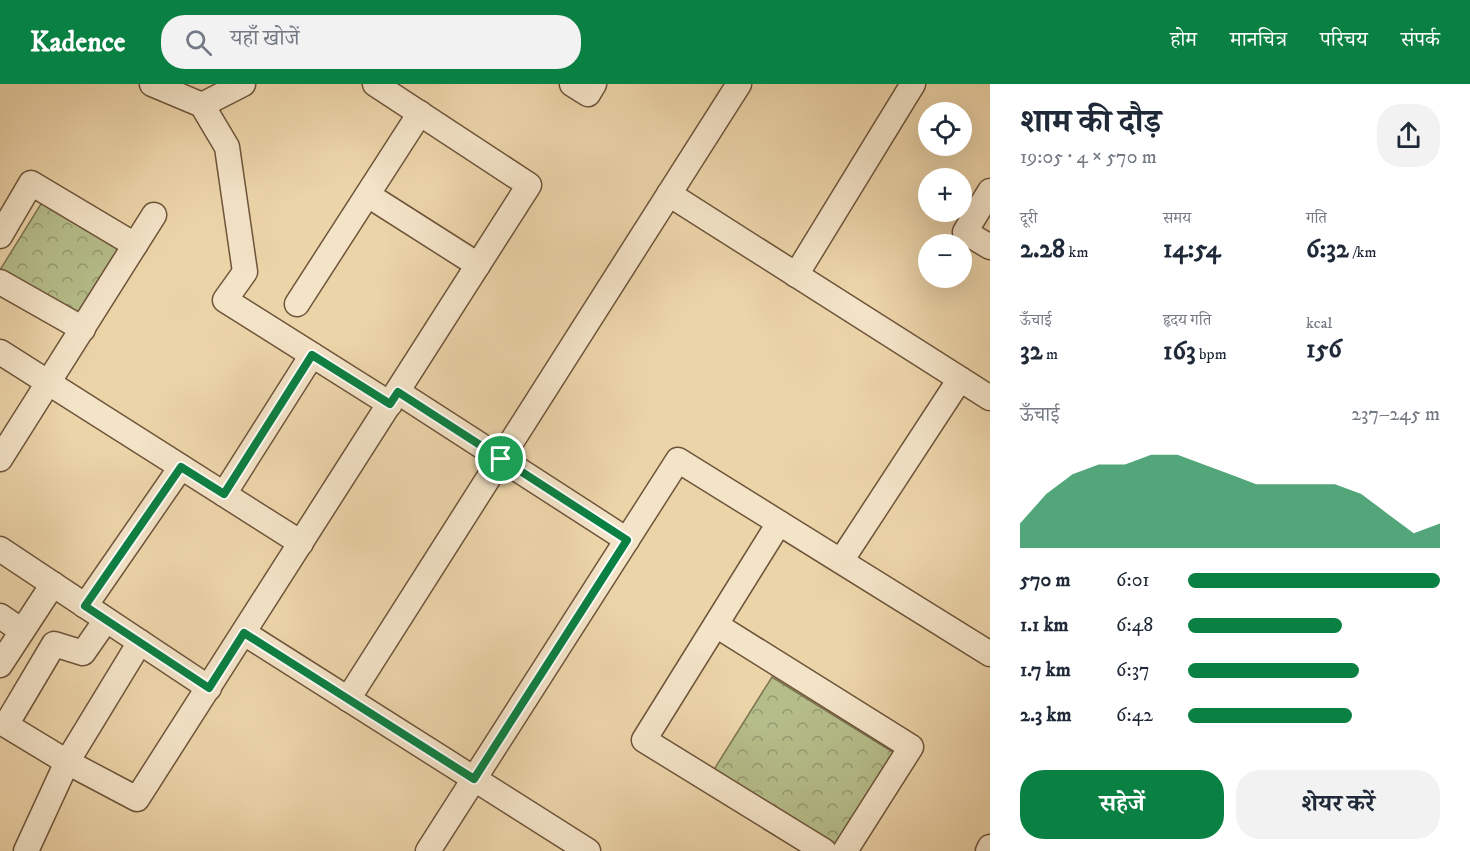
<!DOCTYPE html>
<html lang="hi">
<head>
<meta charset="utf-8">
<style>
	:root { --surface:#fff; --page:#f2f2f3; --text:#1f2937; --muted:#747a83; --accent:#0b8043 }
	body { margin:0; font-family:"IM FELL DW Pica","Noto Serif Devanagari",serif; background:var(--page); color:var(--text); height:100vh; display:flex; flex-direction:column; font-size:22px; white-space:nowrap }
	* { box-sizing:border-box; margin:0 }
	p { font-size:20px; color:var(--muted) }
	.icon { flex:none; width:33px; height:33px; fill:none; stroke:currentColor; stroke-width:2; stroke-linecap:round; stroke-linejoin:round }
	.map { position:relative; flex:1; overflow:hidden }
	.panel { display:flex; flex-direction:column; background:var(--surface); width:480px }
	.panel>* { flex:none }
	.buttons { position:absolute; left:918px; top:18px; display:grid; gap:12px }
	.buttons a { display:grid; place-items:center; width:54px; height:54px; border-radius:50%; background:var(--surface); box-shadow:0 6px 24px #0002; font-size:30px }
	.pin { position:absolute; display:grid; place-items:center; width:51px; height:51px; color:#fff; margin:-26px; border:3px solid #fff; border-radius:50%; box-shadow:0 2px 6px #0007 }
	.round { display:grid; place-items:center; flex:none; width:63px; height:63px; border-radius:24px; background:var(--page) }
	.headline { display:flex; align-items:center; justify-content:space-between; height:102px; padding:0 30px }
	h1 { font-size:33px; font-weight:700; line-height:45px }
	.stats { display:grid; grid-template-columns:repeat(3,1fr); gap:9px; height:102px; padding:6px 30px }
	.stats div { display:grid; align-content:center }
	.stats b { font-size:26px; font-weight:700 }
	.stats small { font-size:16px; font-weight:400 }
	.stats p { font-size:16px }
	.chart { height:168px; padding:12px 30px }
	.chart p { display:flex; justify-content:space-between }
	.chart svg { width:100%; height:108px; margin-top:6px; fill:var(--accent); opacity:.7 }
	.button { display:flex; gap:12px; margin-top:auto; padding:12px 30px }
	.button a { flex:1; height:69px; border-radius:24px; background:var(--accent); color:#fff; font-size:24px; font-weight:700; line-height:69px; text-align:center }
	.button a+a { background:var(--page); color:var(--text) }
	ul { padding:0 30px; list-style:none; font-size:20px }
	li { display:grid; grid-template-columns:96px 72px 1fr; align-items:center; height:45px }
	li i { height:15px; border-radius:8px; background:var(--accent) }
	header { display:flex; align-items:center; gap:36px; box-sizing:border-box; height:84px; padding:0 30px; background:var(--accent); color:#fff }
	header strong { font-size:28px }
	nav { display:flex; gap:33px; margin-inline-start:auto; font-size:21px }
	.search { width:420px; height:54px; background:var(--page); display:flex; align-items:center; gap:15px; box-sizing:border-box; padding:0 21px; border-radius:24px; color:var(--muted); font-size:22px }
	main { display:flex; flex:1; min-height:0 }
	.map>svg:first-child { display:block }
	.park { fill:url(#park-crowns); stroke:#7c7350; stroke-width:1.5 }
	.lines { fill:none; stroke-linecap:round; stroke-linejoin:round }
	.minor-casing { stroke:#6e543a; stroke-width:27 }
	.minor { stroke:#f3e3c7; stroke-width:24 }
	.route-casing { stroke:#fff; stroke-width:12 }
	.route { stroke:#0b8043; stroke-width:8 }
</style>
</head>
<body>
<header>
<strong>Kadence</strong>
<div class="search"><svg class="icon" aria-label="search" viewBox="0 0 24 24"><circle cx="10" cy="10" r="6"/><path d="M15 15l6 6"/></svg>यहाँ खोजें</div>
<nav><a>होम</a><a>मानचित्र</a><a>परिचय</a><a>संपर्क</a></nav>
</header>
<main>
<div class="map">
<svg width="990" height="767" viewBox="0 0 990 767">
	<defs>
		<pattern id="park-crowns" width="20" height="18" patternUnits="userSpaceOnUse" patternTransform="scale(1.5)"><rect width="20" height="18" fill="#b5bd8a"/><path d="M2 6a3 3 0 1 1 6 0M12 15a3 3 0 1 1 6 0" fill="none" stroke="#959a70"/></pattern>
	</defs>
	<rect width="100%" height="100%" fill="#ecd4a9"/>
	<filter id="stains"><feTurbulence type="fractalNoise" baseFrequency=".00333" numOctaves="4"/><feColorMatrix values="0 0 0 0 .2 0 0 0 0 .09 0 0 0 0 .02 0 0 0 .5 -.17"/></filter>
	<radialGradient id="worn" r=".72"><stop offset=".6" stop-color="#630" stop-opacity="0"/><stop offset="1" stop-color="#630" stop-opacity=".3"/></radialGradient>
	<g class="park">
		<path d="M44 115 119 163 75 233 0 186Z"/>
		<path d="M772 593 896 670 836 764 713 687Z"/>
	</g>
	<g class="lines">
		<defs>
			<g id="minor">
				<path d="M152 0 202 21 227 63 245 188 225 216 390 320"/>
				<path d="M572 0 588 10 594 0"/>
				<path d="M202 21 243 0"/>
				<path d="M990 107 965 148 990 163"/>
				<path d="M669 110 990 314"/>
				<path d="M368 111 478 181"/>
				<path d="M0 152 31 99 135 161"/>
				<path d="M796 191 913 0"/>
				<path d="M0 198 83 245"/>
				<path d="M297 220 420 29"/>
				<path d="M0 268 301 459"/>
				<path d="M398 308 627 456"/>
				<path d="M0 375 154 131"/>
				<path d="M224 410 312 271"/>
				<path d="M779 439 644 656 824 767"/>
				<path d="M0 465 209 604"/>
				<path d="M841 477 960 295"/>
				<path d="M85 522 181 383"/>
				<path d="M0 532 22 547"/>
				<path d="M106 536 83 569 54 560 6 641 67 678 137 715 529 101 375 0"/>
				<path d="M716 541 911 663 845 767"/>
				<path d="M244 549 588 767"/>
				<path d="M0 581 53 500"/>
				<path d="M348 615 739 0"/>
				<path d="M26 767 67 678 140 558"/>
				<path d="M428 767 678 376 990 570"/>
				<path d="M988 767 990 763"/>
			</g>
		</defs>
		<use href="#minor" class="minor-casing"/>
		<use href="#minor" class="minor"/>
	</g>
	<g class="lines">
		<defs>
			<path id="route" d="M312 271 390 320 398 308 627 456 474 695 244 549 209 604 85 522 181 383 224 410Z"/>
		</defs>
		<use href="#route" class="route-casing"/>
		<use href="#route" class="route"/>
	</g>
	<rect width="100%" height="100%" filter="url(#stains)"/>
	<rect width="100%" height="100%" fill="url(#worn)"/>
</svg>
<div class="buttons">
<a><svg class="icon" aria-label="locate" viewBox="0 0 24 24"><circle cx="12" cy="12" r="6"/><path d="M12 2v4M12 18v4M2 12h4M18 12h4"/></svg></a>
<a>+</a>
<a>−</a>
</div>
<div class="pin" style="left:501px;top:375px;background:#1e9e55"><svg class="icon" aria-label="arrive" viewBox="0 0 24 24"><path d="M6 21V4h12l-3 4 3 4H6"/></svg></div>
</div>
<section class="panel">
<div class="headline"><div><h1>शाम की दौड़</h1><p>19:05 · 4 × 570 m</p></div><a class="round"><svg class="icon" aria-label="share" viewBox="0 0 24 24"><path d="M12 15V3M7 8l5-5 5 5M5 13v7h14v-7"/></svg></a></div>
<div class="stats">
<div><p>दूरी</p><b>2.28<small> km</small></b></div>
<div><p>समय</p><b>14:54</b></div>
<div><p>गति</p><b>6:32<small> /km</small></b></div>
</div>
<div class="stats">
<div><p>ऊँचाई</p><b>32<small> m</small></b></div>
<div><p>हृदय गति</p><b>163<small> bpm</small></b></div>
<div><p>kcal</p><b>156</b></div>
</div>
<div class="chart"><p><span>ऊँचाई</span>237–245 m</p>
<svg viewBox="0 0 160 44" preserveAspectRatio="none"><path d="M0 44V34L10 22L20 14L30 10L40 10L50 6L60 6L70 10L80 14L90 18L100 18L110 18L120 18L130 22L140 30L150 38L160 34V44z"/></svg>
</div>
<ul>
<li><b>570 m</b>6:01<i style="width:100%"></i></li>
<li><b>1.1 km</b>6:48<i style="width:61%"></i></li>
<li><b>1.7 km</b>6:37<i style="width:68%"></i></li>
<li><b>2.3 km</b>6:42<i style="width:65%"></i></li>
</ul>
<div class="button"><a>सहेजें</a><a>शेयर करें</a></div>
</section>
</main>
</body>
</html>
